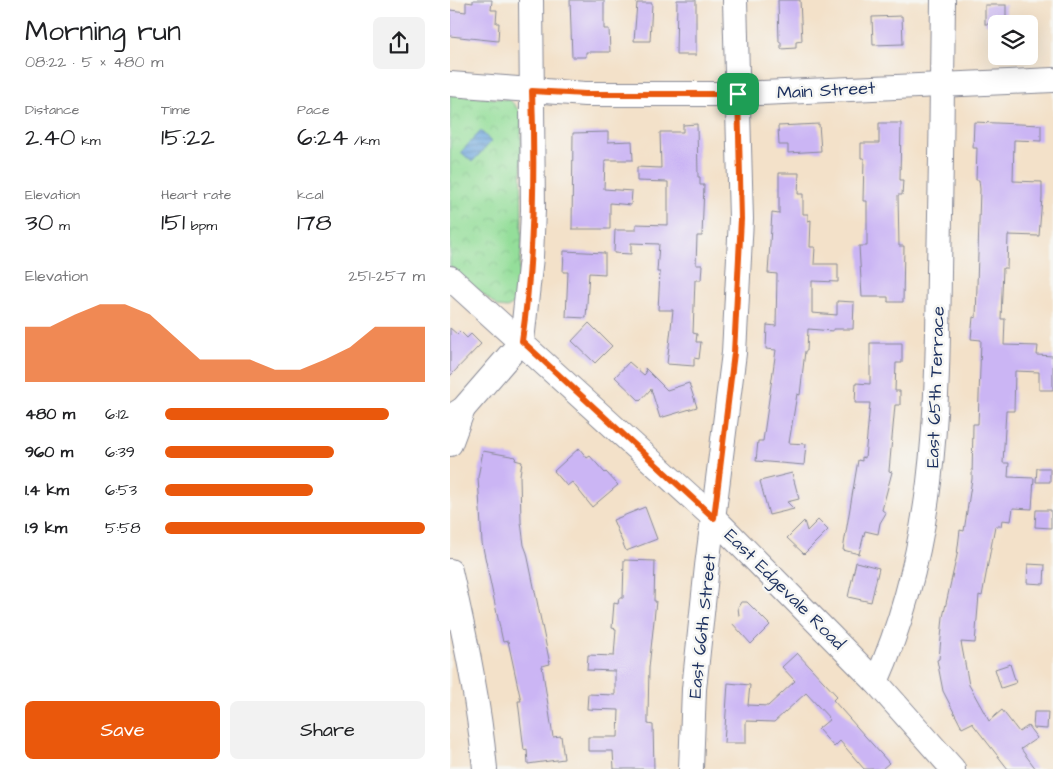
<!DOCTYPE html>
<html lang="en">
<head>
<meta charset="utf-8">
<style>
	:root { --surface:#fff; --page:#f2f2f2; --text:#202124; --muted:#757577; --accent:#ea580c }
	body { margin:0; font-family:"Architects Daughter",sans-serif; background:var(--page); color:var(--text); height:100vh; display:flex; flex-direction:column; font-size:19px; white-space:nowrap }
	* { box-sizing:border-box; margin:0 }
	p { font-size:16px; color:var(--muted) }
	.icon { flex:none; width:28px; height:28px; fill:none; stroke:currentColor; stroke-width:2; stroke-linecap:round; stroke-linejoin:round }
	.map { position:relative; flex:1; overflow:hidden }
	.details { display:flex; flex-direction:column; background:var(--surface); width:450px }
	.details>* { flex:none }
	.fabs { position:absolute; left:538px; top:15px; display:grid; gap:10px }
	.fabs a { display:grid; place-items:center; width:50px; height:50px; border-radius:8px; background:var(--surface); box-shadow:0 5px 20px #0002; font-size:25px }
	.pin { position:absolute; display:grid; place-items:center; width:42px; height:42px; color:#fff; margin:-21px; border-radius:10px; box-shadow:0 2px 8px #0006 }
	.round { display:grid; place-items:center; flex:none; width:52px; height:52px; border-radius:8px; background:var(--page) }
	.overview { display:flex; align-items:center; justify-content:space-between; height:85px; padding:0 25px }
	h1 { font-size:28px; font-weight:600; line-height:38px }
	.figures { display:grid; grid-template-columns:repeat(3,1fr); gap:8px; height:85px; padding:5px 25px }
	.figures div { display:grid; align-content:center }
	.figures b { font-size:25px; font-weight:600 }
	.figures small { font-size:14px; font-weight:400 }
	.figures p { font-size:14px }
	.chart { height:140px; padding:10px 25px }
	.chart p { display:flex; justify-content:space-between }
	.chart svg { width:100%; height:90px; margin-top:5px; fill:var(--accent); opacity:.7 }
	.cta { display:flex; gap:10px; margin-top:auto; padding:10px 25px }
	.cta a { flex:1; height:58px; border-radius:8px; background:var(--accent); color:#fff; font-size:20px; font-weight:600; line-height:58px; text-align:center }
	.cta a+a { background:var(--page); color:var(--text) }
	ul { padding:0 25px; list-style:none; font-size:16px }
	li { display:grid; grid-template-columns:80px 60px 1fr; align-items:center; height:38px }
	li i { height:12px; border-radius:6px; background:var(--accent) }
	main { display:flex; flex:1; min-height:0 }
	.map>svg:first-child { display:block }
	.park { fill:url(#park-crowns); stroke:#58867c }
	.water { fill:url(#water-rules); stroke:#446b9e }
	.building { fill:#cbb5f4 }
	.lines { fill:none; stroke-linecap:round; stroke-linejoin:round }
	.minor-casing { stroke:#878894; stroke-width:26 }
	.minor { stroke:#fff; stroke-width:24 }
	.route-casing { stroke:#fff; stroke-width:10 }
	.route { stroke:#ea580c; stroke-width:6 }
	.labels { text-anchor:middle; stroke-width:5; stroke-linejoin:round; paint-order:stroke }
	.street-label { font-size:18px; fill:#1b2f5e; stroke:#f6f6f2 }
</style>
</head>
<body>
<main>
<section class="details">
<div class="overview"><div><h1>Morning run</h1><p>08:22 · 5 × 480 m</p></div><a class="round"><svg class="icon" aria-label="share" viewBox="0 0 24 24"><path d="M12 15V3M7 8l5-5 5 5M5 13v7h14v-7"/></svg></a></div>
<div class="figures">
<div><p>Distance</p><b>2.40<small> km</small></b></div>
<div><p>Time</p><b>15:22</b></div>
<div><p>Pace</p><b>6:24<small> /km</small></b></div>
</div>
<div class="figures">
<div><p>Elevation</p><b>30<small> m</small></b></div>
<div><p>Heart rate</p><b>151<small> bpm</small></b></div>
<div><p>kcal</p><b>178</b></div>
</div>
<div class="chart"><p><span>Elevation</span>251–257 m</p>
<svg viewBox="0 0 160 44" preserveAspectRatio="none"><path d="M0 44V17L10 17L20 11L30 6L40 6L50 11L60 22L70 33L80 33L90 33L100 38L110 38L120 33L130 27L140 17L150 17L160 17V44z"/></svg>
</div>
<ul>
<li><b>480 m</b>6:12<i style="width:86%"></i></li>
<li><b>960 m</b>6:39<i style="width:65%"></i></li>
<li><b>1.4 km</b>6:53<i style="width:57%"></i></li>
<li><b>1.9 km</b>5:58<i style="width:100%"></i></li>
</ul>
<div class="cta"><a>Save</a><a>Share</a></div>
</section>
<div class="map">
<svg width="603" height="769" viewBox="0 0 603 769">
	<defs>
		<pattern id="park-crowns" width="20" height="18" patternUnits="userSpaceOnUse" patternTransform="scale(1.25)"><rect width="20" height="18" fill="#94de9a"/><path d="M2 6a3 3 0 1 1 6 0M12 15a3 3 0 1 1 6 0" fill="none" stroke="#7fbf87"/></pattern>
		<pattern id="water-rules" width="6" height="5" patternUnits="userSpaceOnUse" patternTransform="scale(1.25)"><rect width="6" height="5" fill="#6ea7de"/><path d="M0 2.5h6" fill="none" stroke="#5a88b7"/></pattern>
	</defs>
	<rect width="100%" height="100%" fill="#f6f6f2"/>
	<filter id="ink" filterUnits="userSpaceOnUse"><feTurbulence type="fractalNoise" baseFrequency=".02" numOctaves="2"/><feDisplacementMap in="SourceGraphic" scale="10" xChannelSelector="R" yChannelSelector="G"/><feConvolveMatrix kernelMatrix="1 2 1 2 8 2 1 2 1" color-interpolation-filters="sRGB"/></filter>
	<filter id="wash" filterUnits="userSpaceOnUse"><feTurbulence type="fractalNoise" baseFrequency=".0096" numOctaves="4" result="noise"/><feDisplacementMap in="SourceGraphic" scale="20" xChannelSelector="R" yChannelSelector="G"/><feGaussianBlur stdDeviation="1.12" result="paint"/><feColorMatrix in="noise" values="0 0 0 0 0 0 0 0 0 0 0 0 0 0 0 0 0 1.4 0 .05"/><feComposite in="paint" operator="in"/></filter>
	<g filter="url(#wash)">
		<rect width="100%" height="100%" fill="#f3e1c9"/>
		<path class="park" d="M0 94 60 100 71 112 72 243 66 303 57 308 48 307 0 266Z"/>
		<path class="water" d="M31 131 41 142 22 162 11 152Z"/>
		<g id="blocks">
			<g class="building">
				<path d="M23 0H42L41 10H47L46 23H49L48 41 0 36V10L16 12V2L23 3Z"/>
				<path d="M120 0H154V29H159L160 52H136V57H122Z"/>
				<path d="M227 0H246V55H226Z"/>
				<path d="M328 0H350L352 41 346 42V48L331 49V42H329Z"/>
				<path d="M187 3H202L200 41H184Z"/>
				<rect x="535" y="5" width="21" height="19"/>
				<path d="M452 16 453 44 423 45 422 17Z"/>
				<path d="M524 122 591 125V141L564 140 563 181 592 182V198L589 236 558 235 557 268H553L551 319H555L554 345 588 346 587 355 603 356V390H589V372L565 371 564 411H556L553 463H559L558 477 584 478 582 509 563 508 561 521 552 520 551 526H545L532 596 529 595 525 643 511 642 519 685 539 721 552 710 569 732 578 726 587 738 571 749 586 769H558L522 723 512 728 493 691 487 660 489 659 493 617 507 555 510 530 514 531 522 479 523 424H528L531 340 521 339 523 317 526 318 530 189 529 180H526L527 148H523Z"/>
				<path d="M429 123H451L450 180H453L452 195H448L449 246H454L453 302H438V297H412L409 246H417V201H413L414 158H411V143H429Z"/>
				<path d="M247 124 248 177H250V185H254L252 236H247L246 265H252L251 280H245L243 333 247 334 246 342H251L249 359 244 358V366L217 364 223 310H208L210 272H207L209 244 181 243V254L164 253 165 230H186V224L218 225V182L187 181V167L211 168 210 132H233V125Z"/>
				<path d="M369 124 371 151 338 153V145H329L328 126Z"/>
				<path d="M158 132V142L182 141 183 160H155L154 189 182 191 181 205 160 203V229H122L123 133Z"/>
				<path d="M329 173H349L348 194H353V214H358V221L361 220 360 247H365L364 264H388V282L362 281V313L387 315V301L404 302 403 329H383V331L358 329 357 351H355L350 395 347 394 339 443 356 444 354 465 306 461 308 441H313L326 350 316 349 317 325 326 326 327 274 318 273 322 213 329 214Z"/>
				<path d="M114 251 155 253V274L139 273 136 318 116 317 118 272H113Z"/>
				<path d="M139 323 162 346 145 363 122 341Z"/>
				<path d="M0 328 7 334 10 331 17 338 21 334 31 344 0 376Z"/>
				<path d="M420 343H452V363H446L445 391H450V405H445L439 471 442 472 432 510 436 513 430 523 428 534 415 531 409 554 393 550 408 460 412 461V457L415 458 420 403H405L406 383 420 384Z"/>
				<path d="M179 362 194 375 196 373 195 368 217 390 239 383 247 407 210 418 201 389 190 401 165 377Z"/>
				<path d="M129 448 137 458 140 456 155 473 156 472 168 485 142 507 122 482 117 486 104 471Z"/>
				<path d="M33 451 66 457 65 460 72 462 70 475 71 522 74 545 77 553 100 664 92 666 103 737 111 736 114 759 78 764 77 749 74 750 68 701H71L58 641 53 642 32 543 28 477Z"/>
				<path d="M587 468H600V482H586Z"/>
				<path d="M342 473 349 499 337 502 344 509 319 515 310 481Z"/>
				<path d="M195 507 207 539 176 551 163 520Z"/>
				<path d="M586 510H601V528L585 527Z"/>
				<path d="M368 520 378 530 354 554 337 538 354 521 357 531Z"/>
				<path d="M174 560 205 561 204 601H206L199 668 198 716V724L203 725 204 769H164L163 751H138V737H168L169 710 137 709 138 694 165 695V671L137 670 138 655 164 656 166 629 162 628 164 603 168 604 169 598H173Z"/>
				<path d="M406 562 429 568 421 602 398 597Z"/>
				<path d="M578 564 595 565 594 584 577 583Z"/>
				<path d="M291 602H297L320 625 301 644 282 623 289 616 288 607Z"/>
				<path d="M347 653 387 696 383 700 439 763 432 769H414L390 741 384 747 368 729 380 719 356 693 324 722 296 721V743H274L278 683 300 685 298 705 318 706 345 681 332 667Z"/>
				<path d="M560 664 566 683 551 688 545 669Z"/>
				<path d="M584 712H598L597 729 583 728Z"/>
			</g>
		</g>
	</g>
	<g filter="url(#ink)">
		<use href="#blocks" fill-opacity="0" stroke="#878894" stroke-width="1"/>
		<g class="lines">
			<defs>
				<g id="minor">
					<path d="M0 84 135 94H288L603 80"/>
					<path d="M0 278 264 518 426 682 503 769"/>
					<path d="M0 417 13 409 72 341 81 257 83 210 81 0"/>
					<path d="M0 444 13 409"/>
					<path d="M0 571C15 637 29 702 35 769"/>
					<path d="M426 682C486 546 487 416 489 272 491 181 492 91 493 0"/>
					<path d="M241 769 244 689 257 566 284 353 291 219 285 0"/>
				</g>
			</defs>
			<use href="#minor" class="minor-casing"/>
			<use href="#minor" class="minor"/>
		</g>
	</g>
	<g class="lines" filter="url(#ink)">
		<defs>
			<path id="route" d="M82 91 135 94H288L291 219 284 353 264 518 72 341C84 258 85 175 82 91Z"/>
		</defs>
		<use href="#route" class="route-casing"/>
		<use href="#route" class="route"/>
	</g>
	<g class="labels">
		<g class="street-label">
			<text transform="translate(376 90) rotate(-3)" y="6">Main Street</text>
			<text transform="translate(485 387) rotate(-88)" y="6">East 65th Terrace</text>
			<text transform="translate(335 589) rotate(45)" y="6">East Edgevale Road</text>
			<text transform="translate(252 626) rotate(-84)" y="6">East 66th Street</text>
		</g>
	</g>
</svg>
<div class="fabs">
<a><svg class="icon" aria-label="layers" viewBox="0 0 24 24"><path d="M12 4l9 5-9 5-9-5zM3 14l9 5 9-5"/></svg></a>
</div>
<div class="pin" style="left:288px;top:94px;background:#1e9e55"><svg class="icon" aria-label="arrive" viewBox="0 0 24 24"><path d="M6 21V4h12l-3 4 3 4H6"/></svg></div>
</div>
</main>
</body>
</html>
